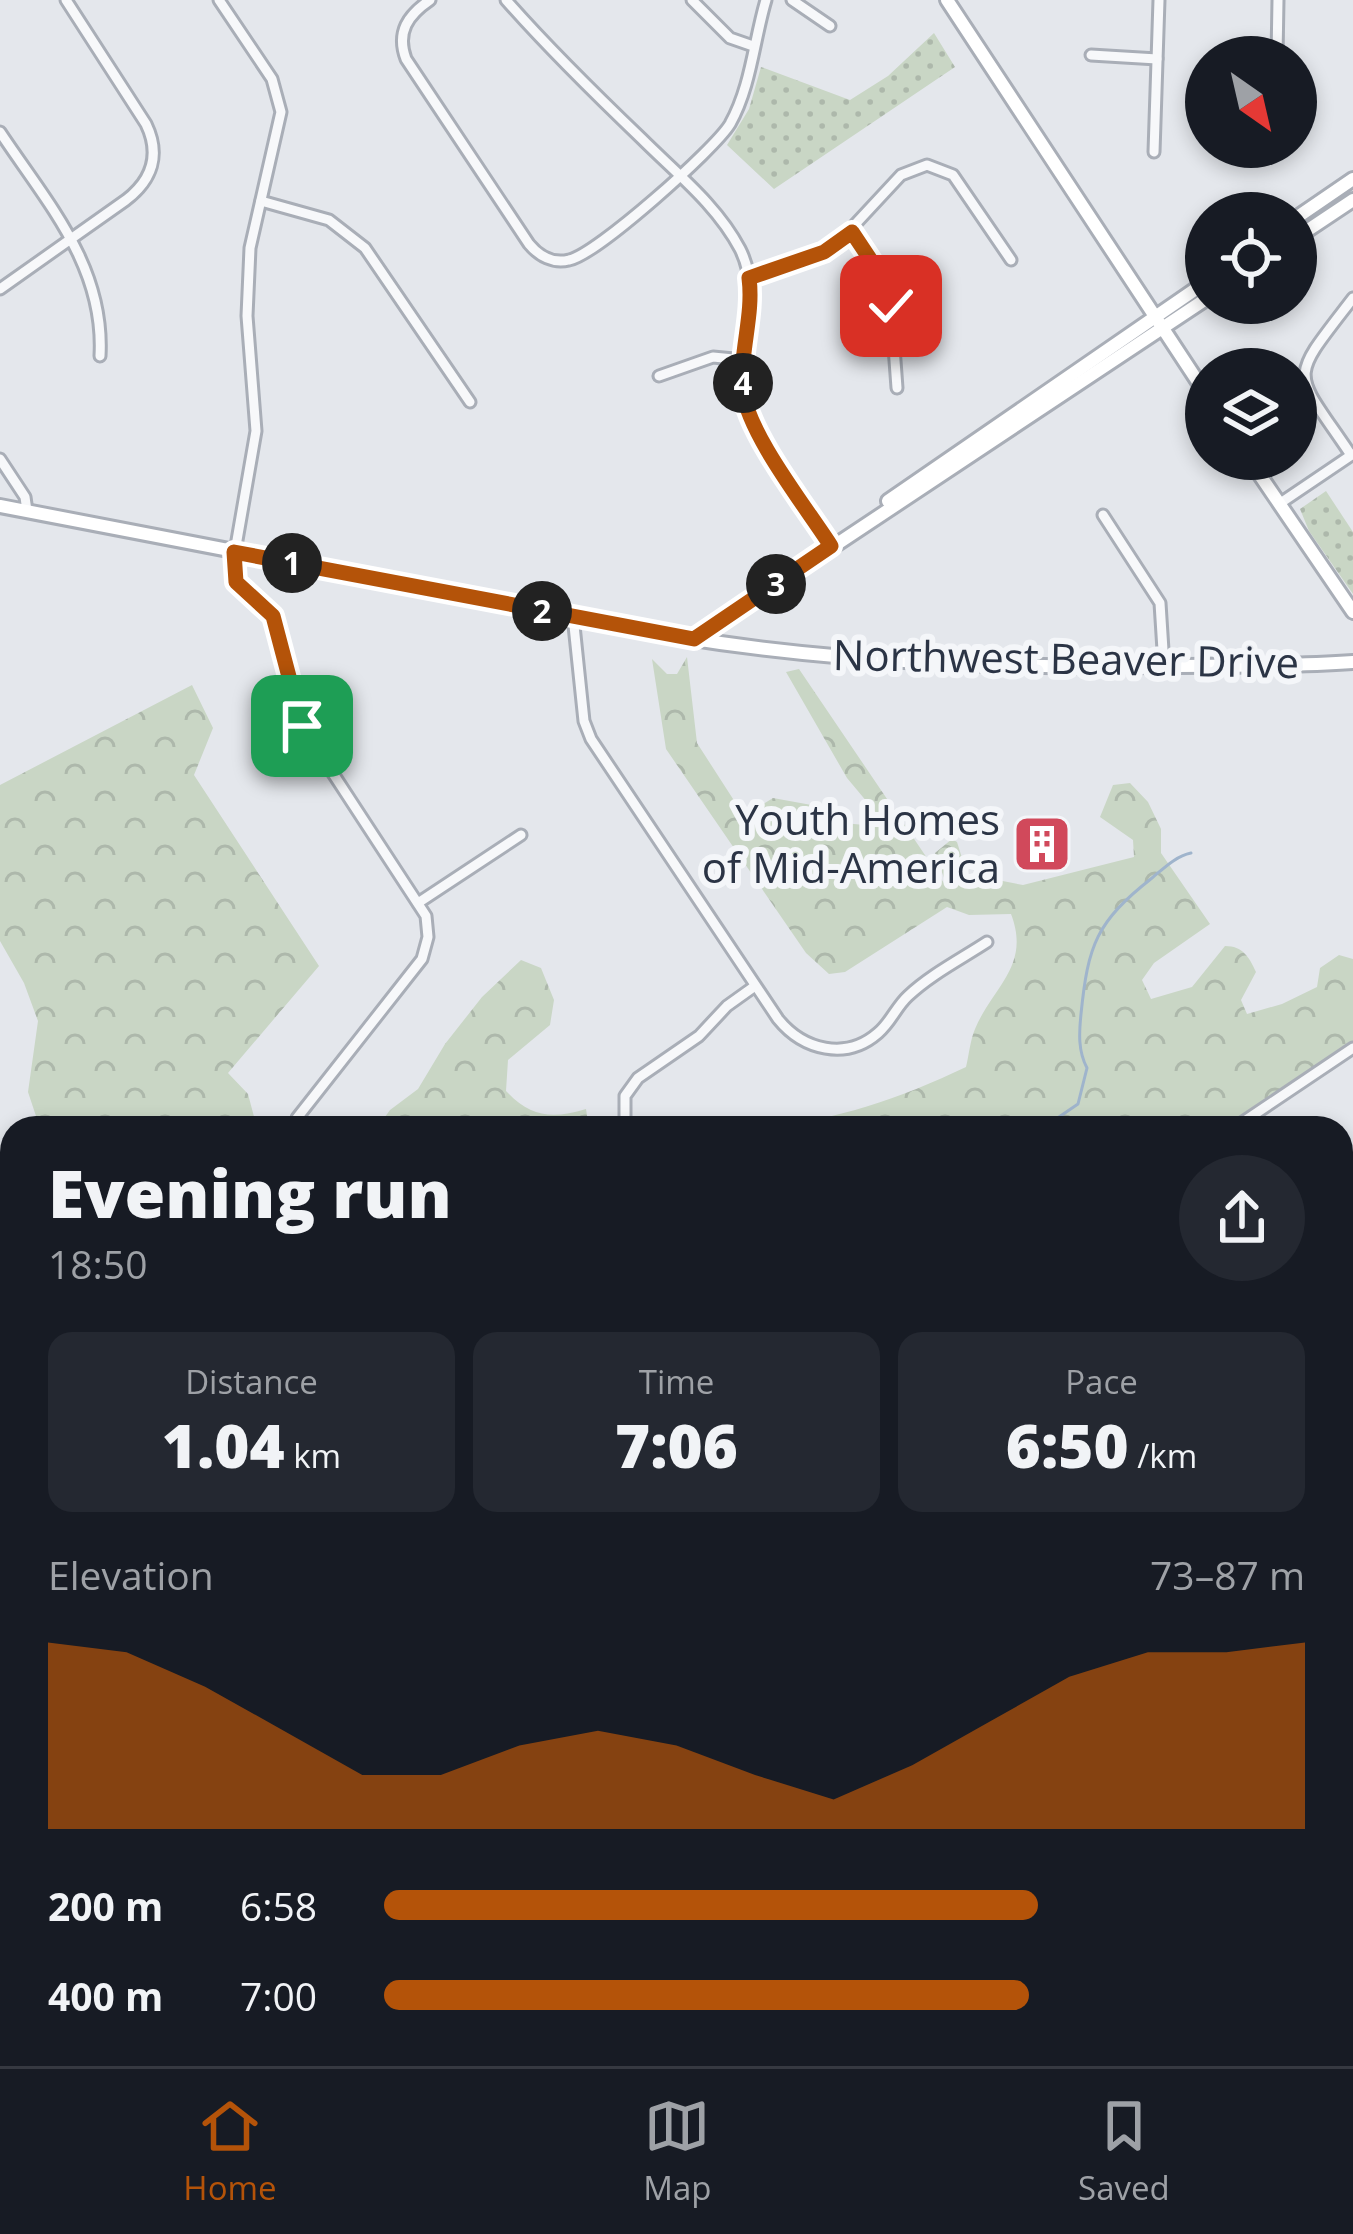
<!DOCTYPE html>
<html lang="en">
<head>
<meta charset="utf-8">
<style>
	:root { --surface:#171b24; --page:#242831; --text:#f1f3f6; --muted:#9ea1a6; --line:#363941; --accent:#b45309 }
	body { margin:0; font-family:"Open Sans",sans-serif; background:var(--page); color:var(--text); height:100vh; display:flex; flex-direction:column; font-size:45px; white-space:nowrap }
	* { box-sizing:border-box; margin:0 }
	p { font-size:39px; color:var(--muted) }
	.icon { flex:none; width:66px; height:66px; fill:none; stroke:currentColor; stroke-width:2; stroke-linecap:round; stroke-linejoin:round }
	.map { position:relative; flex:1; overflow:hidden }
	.sheet { position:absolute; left:0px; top:1116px; width:1353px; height:951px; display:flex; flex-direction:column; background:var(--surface); border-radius:36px 36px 0 0; box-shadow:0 6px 18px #0003 }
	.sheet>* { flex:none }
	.needle { width:78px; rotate:146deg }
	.tools { position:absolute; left:1185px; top:36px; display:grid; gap:24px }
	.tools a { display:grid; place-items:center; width:132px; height:132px; border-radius:50%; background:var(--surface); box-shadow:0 6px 18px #0003; font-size:60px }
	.pin { position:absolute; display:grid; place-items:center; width:102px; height:102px; color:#fff; margin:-51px; border-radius:24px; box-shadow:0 6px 18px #0006 }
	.km { position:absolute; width:60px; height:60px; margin:-30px; border-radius:50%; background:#222; color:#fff; font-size:33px; line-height:60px; text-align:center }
	.round { display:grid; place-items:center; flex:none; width:126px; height:126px; border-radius:63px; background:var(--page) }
	.overview { display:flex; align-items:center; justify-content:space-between; height:204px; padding:0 48px }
	h1 { font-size:66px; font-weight:800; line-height:90px }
	.metrics { display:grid; grid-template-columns:repeat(3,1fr); gap:18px; height:204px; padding:12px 48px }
	.metrics div { display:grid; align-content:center; border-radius:24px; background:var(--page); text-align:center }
	.metrics b { font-size:60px; font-weight:800 }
	.metrics small { font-size:33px; font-weight:400 }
	.metrics p { font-size:33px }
	.chart { height:336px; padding:24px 48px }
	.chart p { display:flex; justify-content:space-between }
	.chart svg { width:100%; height:216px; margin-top:12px; fill:var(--accent); opacity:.7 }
	ul { padding:0 48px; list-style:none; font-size:39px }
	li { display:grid; grid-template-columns:192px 144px 1fr; align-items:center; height:90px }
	li i { height:30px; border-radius:15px; background:var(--accent) }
	.tab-bar { display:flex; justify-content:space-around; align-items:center; height:168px; border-top:3px solid var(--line); background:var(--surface); font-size:33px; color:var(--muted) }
	.tab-bar a { display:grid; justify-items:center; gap:6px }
	.tab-bar .current { color:var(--accent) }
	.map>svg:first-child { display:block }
	.green { fill:url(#green-dots) }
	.forest { fill:url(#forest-crowns) }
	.water { fill:url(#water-rules) }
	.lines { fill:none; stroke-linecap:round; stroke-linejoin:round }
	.stream { stroke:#9fb4cc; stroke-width:3 }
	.street-casing { stroke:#a9aeb7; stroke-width:15 }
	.secondary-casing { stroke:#a9aeb7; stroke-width:18 }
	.street { stroke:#f7f8fa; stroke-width:9 }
	.secondary { stroke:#fff; stroke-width:12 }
	.route-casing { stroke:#fff; stroke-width:24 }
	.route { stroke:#b45309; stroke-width:15 }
	.labels { text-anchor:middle; stroke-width:12; stroke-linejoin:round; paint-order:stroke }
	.street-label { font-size:42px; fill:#2b3445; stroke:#f4f6f9 }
	.poi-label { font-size:42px; fill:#2b3445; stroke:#f4f6f9; text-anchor:end }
</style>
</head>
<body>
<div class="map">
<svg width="1353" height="2066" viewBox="0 0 1353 2066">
	<defs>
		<pattern id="green-dots" width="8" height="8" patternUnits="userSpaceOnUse" patternTransform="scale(3)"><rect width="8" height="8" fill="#c9d6c5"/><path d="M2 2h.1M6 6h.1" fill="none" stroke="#adb8ab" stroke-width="1.8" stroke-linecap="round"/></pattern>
		<pattern id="forest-crowns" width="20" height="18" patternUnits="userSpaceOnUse" patternTransform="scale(3)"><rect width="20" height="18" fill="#c9d6c5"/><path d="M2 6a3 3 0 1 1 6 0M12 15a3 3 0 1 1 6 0" fill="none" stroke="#adb8ab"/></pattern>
		<pattern id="water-rules" width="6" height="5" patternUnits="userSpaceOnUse" patternTransform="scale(3)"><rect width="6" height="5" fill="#9fb4cc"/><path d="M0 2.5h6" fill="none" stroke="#8293a7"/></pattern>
	</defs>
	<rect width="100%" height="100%" fill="#e4e7ec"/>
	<g class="green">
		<path d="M934 33 955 67 774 189 727 145 749 109 761 67 850 100 888 76Z"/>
		<path d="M1326 491 1353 532V594L1309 531 1300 509Z"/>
		<path d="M0 1392 12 1401V1597L0 1595Z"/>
		<path d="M1353 1426V2066H681L657 2055H1341V1435Z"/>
		<path d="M0 1833 12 1841V2055H400L421 2066H0Z"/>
	</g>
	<g class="forest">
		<path d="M687 657 697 743 744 816 773 798 817 806 833 822 875 826 883 821 847 778 786 672 799 669 948 889 935 853 952 839 957 842 967 874 1023 885 1134 857 1133 840 1100 817 1113 785 1130 783 1148 802 1161 829V853L1210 924 1154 963 1142 980 1151 999 1192 987 1225 946C1243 946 1249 957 1256 972L1241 1000 1247 1014 1282 1004 1317 987 1320 968 1339 955 1353 959V1041L1221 1128H763C836 1120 899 1099 966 1067 969 1055 970 1041 975 1029 993 986 1031 966 1011 914L969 915 947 907 845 972 829 974 806 953 666 749 652 659 667 674H677Z"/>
		<path d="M192 685 213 728 194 775 319 966 228 1073 248 1094 257 1128H40L28 1092 38 1021 24 983 0 941V785Z"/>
		<path d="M521 960 541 968 554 1000 550 1025 508 1060 506 1091C531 1118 553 1119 586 1109L589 1128H377L390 1110 418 1089 445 1044 482 997Z"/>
		<path d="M0 1262 12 1286V1401L0 1392Z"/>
		<path d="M12 1903V1991L0 2003V1919Z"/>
		<path d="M73 2055H169V2066H74Z"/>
	</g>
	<g class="water">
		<path d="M0 1603 12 1608V1820L0 1816Z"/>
		<path d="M426 2055H761L742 2066H443Z"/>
	</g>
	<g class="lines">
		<g class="stream">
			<path d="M1054 1128 1056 1119 1078 1104 1087 1068C1078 1051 1079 1033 1081 1014 1088 945 1096 922 1152 878 1164 868 1176 856 1191 853"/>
			<path d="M0 1538 12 1537"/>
			<path d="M1341 1800 1353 1797"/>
			<path d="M0 2001 12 1996"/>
			<path d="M19 2066 28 2055"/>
		</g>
		<defs>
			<g id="street">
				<path d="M219 0 272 79 281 112 250 248 247 316 256 431 232 569 236 582 273 617 302 726 426 916 428 937 422 959 297 1118"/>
				<path d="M430 0C408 15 396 32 406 59L529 244C539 256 553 264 569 260 596 255 715 149 730 124 751 87 754 40 766 0"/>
				<path d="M506 0C549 49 595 94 642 139 676 173 717 205 740 249 764 296 736 346 744 395 750 437 806 508 831 546"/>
				<path d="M692 0 730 38 753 46"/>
				<path d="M792 0 830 26"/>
				<path d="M1091 55 1157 59"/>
				<path d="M1277 57 1278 0"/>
				<path d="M0 132C47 203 105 266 100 356"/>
				<path d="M1154 152 1159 0"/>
				<path d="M261 201 329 220 365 248 470 402"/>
				<path d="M852 232 877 271 891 306 897 388"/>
				<path d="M749 278 835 246 901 175 927 165 953 175 1011 260"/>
				<path d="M0 289 126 200C152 180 161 155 146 124L66 0"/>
				<path d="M659 376 713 357 744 360"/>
				<path d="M1351 455C1292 367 1287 384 1353 298"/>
				<path d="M0 459 25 497 27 511"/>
				<path d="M1279 504 1353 454"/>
				<path d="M1103 515 1160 603 1164 666"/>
				<path d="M573 616 584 721 591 739 778 1019C803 1050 846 1061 878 1033 891 1022 896 1007 908 996 930 975 961 959 987 942"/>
				<path d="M418 903 521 835"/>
				<path d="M625 1128V1096L638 1078 699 1036 727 1006 755 986"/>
				<path d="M1234 1128 1353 1048"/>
			</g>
			<g id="secondary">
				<path d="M947 0 1206 394"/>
				<path d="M1296 218 1353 179"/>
				<path d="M1296 238 1353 200"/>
				<path d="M1249 459 1353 612"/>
				<path d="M888 501 1206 282"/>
				<path d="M0 506 681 637C840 663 999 668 1159 666 1224 665 1289 667 1353 662"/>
				<path d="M694 639 1206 299"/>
			</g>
		</defs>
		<use href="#street" class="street-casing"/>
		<use href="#secondary" class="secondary-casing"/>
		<use href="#street" class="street"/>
		<use href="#secondary" class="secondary"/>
	</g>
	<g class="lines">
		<defs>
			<path id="route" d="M302 726 273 616 236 582 234 552 694 639 831 546C806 507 748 434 743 391 739 353 754 316 749 278L824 252 852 232 878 271 891 306"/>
		</defs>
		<use href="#route" class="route-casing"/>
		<use href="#route" class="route"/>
	</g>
	<defs>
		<symbol id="building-square" viewBox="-11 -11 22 22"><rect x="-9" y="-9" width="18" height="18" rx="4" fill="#d1495b" stroke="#f4f6f9"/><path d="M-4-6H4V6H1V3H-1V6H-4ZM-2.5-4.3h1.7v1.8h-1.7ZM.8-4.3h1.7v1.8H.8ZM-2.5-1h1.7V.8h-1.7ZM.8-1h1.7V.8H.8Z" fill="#fff"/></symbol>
	</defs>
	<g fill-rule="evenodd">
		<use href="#building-square" x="1009" y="811" width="66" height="66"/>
	</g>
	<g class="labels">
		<g class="street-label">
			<text transform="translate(1066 659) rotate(1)" y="15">Northwest Beaver Drive</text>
		</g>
		<g class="poi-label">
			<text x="1000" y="835">Youth Homes<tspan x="1000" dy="48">of Mid-America</tspan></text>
		</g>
	</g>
</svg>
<div class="tools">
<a><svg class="needle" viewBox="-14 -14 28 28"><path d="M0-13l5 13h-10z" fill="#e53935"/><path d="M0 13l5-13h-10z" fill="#9ea1a6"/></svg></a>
<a><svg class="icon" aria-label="locate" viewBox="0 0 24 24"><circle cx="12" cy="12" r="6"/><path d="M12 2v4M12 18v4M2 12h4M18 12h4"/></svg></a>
<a><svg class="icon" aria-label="layers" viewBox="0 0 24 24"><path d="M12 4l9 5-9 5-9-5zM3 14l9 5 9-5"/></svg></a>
</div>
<div class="pin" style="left:302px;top:726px;background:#1e9e55"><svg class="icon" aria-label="arrive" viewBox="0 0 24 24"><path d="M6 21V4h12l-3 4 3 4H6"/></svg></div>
<div class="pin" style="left:891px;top:306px;background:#d93025"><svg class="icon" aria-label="check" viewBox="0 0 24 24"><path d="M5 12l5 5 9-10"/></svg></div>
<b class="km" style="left:292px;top:563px">1</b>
<b class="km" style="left:542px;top:611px">2</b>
<b class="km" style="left:776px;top:584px">3</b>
<b class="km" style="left:743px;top:383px">4</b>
<section class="sheet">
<div class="overview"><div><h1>Evening run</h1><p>18:50</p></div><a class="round"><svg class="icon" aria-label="share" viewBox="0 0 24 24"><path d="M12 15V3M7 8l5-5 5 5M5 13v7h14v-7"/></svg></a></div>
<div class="metrics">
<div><p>Distance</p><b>1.04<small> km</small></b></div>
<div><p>Time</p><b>7:06</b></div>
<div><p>Pace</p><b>6:50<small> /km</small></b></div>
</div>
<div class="chart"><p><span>Elevation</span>73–87 m</p>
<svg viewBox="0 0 160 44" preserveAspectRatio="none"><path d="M0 44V6L10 8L20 15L30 24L40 33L50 33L60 27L70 24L80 27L90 33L100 38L110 31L120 22L130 13L140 8L150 8L160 6V44z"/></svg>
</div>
<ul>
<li><b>200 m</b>6:58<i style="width:71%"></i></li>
<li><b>400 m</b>7:00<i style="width:70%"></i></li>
</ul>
</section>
</div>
<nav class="tab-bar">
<a class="current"><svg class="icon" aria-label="home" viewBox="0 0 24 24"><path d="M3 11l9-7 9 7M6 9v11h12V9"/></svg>Home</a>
<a><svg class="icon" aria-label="map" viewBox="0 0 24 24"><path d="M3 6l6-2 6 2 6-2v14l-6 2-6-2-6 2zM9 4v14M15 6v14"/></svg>Map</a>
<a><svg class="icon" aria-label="saved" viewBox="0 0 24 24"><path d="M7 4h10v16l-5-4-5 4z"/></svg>Saved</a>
</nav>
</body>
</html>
